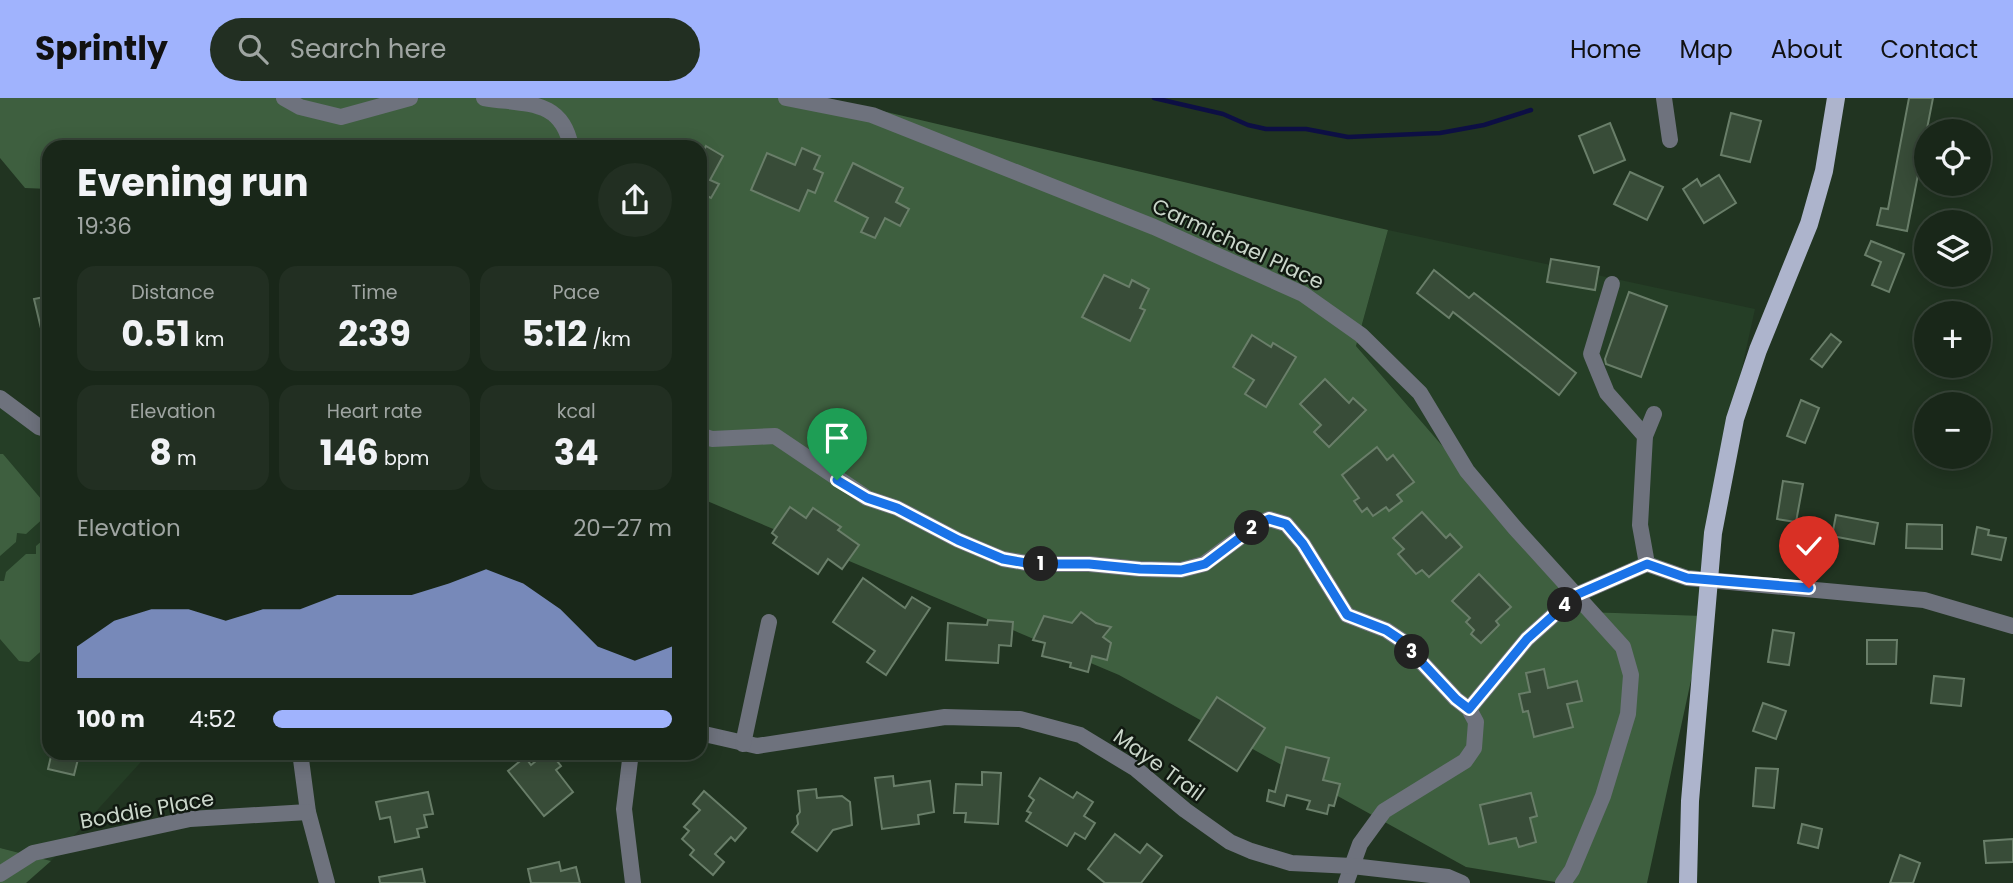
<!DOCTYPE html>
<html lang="en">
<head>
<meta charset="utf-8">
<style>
	:root { --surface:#192719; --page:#222f22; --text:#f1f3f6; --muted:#9fa5a2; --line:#374438; --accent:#a0b3fd }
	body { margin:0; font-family:Poppins,sans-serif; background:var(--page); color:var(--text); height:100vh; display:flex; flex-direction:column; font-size:26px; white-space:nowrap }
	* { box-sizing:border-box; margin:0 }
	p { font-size:23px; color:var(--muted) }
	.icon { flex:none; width:38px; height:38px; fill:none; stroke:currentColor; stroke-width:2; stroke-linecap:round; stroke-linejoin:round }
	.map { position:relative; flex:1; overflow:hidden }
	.details { position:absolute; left:42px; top:42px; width:665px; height:620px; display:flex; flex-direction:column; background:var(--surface); border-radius:21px; box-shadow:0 4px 18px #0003,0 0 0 2px var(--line) }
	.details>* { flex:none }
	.buttons { position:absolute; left:1914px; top:21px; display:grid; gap:14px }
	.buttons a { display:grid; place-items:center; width:77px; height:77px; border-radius:50%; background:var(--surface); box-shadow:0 4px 18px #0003,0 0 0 2px var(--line); font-size:35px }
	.pin { position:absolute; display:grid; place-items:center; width:60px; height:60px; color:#fff; margin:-72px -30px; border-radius:50% 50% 50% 0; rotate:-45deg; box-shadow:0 0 7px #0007 }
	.pin .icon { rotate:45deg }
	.km { position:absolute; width:35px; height:35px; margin:-18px; border-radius:50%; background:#222; color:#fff; font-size:19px; line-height:35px; text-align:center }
	.round { display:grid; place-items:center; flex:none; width:74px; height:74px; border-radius:37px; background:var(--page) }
	.headline { display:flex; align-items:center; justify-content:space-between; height:119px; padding:0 35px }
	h1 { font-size:38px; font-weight:700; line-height:52px }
	.metrics { display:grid; grid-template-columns:repeat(3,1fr); gap:10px; height:119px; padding:7px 35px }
	.metrics div { display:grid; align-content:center; border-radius:18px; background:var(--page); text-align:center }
	.metrics b { font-size:35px; font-weight:700 }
	.metrics small { font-size:19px; font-weight:400 }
	.metrics p { font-size:19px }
	.chart { height:196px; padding:14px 35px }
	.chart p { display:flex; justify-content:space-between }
	.chart svg { width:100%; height:126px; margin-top:7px; fill:var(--accent); opacity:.7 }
	ul { padding:0 35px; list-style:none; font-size:23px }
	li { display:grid; grid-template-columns:112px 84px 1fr; align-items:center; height:52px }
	li i { height:18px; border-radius:9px; background:var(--accent) }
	header { display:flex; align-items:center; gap:42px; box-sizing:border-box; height:98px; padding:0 35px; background:var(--accent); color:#111 }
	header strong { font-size:33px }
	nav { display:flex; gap:38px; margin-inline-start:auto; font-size:24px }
	.search { width:490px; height:63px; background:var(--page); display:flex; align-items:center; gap:18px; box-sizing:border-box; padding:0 24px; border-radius:38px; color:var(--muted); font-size:26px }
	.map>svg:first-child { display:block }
	.built { fill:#253e26 }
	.green { fill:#3e5f3f }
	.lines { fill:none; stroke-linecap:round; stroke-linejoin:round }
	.stream { stroke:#0d0f44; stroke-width:4.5 }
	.building { fill:#384c38; stroke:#697e69; stroke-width:2 }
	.minor { stroke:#6e727d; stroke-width:16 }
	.major { stroke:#adb4cc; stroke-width:18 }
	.route-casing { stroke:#fff; stroke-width:14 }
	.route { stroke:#1a73e8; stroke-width:9 }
	.labels { text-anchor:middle; stroke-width:5; stroke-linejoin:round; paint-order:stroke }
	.street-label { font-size:21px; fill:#cad6ca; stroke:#111911 }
</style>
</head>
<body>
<header>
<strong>Sprintly</strong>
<div class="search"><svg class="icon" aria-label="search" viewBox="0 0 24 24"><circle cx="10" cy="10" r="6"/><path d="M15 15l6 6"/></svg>Search here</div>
<nav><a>Home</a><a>Map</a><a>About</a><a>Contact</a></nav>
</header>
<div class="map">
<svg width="2013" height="785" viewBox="0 0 2013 785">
	<rect width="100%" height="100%" fill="#213421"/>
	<g class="built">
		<path d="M1388 132 1755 211 1722 360 1705 518 1586 514 1356 248Z"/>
		<path d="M0 304 49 342V654L149 655 51 763 0 750Z"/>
	</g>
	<g class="green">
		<path d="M0 0H827L1388 132 1356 248 1586 514 1705 518 1647 785H1561L1466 769 1119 577 700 400V49H49V91L25 90 0 60Z"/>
		<path d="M0 356H3L47 408V417L26 436 17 435 16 444 0 458Z"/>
		<path d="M49 437V546L29 564 19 563 0 541V483H4L6 474 26 456H36V448Z"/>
		<path d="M0 750 51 763 26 785H0Z"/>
	</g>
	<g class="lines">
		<path class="stream" d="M1154 0 1223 16 1248 27 1266 31H1306L1348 39 1440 35 1484 27 1531 12"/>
	</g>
	<g class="building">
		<path d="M1909 0H1933L1907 133 1877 127 1881 110 1888 111Z"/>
		<path d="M1731 15 1761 23 1750 64 1721 57Z"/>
		<path d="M1610 25 1625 62 1594 75 1579 38Z"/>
		<path d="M706 48 723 58 710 82 719 86 711 100 703 96 700 101V59Z"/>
		<path d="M802 50 820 58 814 71 823 75 815 95 808 92 799 113 751 92 767 55 795 67Z"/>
		<path d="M853 65 903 90 896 104 909 111 900 128 885 120 875 140 861 134 868 120 835 103Z"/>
		<path d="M1630 74 1663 89 1647 122 1614 106Z"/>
		<path d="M1719 77 1736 105 1704 125 1683 91 1697 81 1701 88Z"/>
		<path d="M1871 143 1904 156 1889 194 1872 187 1881 164 1865 157Z"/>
		<path d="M1551 161 1599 169 1595 192 1547 184Z"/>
		<path d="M1434 172 1469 200 1474 195 1576 275 1559 297 1453 214 1449 220 1417 195Z"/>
		<path d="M1104 177 1129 189 1132 182 1149 191 1140 210 1145 212 1130 243 1082 219Z"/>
		<path d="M1629 194 1667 208 1641 279 1606 266 1605 261Z"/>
		<path d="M49 198V243H44L34 201Z"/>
		<path d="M1831 236 1841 244 1822 269 1811 261Z"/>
		<path d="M1252 237 1271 249 1273 245 1296 259 1266 309 1245 296 1254 282 1233 269Z"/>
		<path d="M1325 281 1349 305 1353 300 1366 312 1329 349 1314 334 1321 327 1300 306Z"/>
		<path d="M1801 302 1819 310 1805 345 1787 338Z"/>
		<path d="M1377 349 1387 362 1393 357 1414 384 1397 397 1402 403 1389 413 1386 409 1373 418 1367 410 1362 414 1354 403 1359 400 1342 377Z"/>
		<path d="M1783 383 1803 386 1796 424 1777 421Z"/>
		<path d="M790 409 806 420 813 410 841 429 838 432 859 447 842 471 828 461 818 476 773 445 777 439 772 435Z"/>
		<path d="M1422 414 1446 440 1450 436 1462 449 1429 479 1422 472 1416 476 1398 456 1404 451 1393 440Z"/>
		<path d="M1836 417 1878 425 1874 446 1832 438Z"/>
		<path d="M1907 426 1942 427V451L1906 450Z"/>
		<path d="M1977 429 1989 432 1988 437 2006 440 2001 462 1972 456Z"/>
		<path d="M1479 476 1511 509 1496 523 1499 527 1481 545 1471 536 1474 532 1466 524 1470 520 1452 503Z"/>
		<path d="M863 480 905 510 912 499 930 510 886 577 867 564 875 553 833 524Z"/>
		<path d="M1081 514 1096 525 1111 529 1103 539 1111 545 1107 562 1092 558 1088 574 1070 569 1071 565 1042 558 1045 545 1033 542 1044 518 1072 525Z"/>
		<path d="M988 522 1013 524 1011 548 999 547 998 565 946 562 948 525 987 527Z"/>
		<path d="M1773 532 1794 535 1789 567 1768 564Z"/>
		<path d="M1867 542H1897L1896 566H1867Z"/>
		<path d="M1544 571 1548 590 1577 583 1582 603 1567 606 1573 629 1534 639 1528 613 1523 614 1519 596 1530 594 1526 575Z"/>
		<path d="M1934 578 1964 581 1961 608 1931 605Z"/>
		<path d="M1217 599 1265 630 1237 673 1189 642Z"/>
		<path d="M1763 605 1786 613 1776 641 1753 633Z"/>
		<path d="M1286 649 1329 660 1323 682 1340 686 1334 708 1329 707 1327 716 1307 711 1310 703 1287 697 1284 708 1267 703 1269 692 1275 694Z"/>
		<path d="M52 654H68L67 658 78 661 74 677 48 671Z"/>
		<path d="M547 654H550L561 668 556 672 573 694 544 718 508 673 525 659 531 667Z"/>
		<path d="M1756 670 1778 671 1774 710 1753 708Z"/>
		<path d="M982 674 1001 675 998 726 965 724 966 715H954L956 686 982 687Z"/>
		<path d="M893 678 894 688 930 683 934 714 918 717 919 726 882 731 875 680Z"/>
		<path d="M1040 680 1073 700 1077 694 1093 704 1084 718 1095 725 1085 741 1075 735 1067 748 1026 723 1031 715 1027 713 1034 702 1029 698Z"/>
		<path d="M816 691 817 700 842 698 850 704 852 727 833 732 817 753 792 734 798 726 797 718 800 714 798 693Z"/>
		<path d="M704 693 746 730 735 743 731 739 715 756 724 764 713 777 690 757 694 752 682 741 689 733 684 729 700 712 693 706Z"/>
		<path d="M428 694 433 716 424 717 427 729 417 731 419 739 395 744 390 719 380 721 376 704Z"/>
		<path d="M1531 695 1537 718 1530 720 1536 744 1519 749 1516 740 1489 746 1480 707Z"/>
		<path d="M1802 726 1822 731 1818 750 1798 745Z"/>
		<path d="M1115 736 1140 755 1147 746 1162 758 1141 785H1105L1088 771Z"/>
		<path d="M2013 741V764L1986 765 1984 743Z"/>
		<path d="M1900 757 1920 765 1913 785H1890Z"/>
		<path d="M559 764 561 773 576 769 580 785H531L528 771Z"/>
		<path d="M422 771 425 785H380L379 779Z"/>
	</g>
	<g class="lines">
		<g class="minor">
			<path d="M284 0 300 9 341 19 410 0"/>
			<path d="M484 0C525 7 562 0 571 49"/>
			<path d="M786 0 872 17 1154 129 1303 196 1361 237 1420 295 1467 373 1515 430 1623 549 1631 577 1628 616 1603 698 1572 772 1563 785"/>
			<path d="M1664 0 1670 42"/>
			<path d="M1612 186 1591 256 1607 295 1645 338"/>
			<path d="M0 300 39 329 49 332"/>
			<path d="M700 337 712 341 775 338 867 400 897 410 958 442 1003 461 1032 466H1089L1140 471 1181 472 1204 466 1258 426 1269 421 1286 426 1303 446 1347 517 1386 532 1401 542 1456 601 1469 611 1476 624 1474 650 1465 663 1384 713 1360 746 1346 785"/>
			<path d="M1647 466 1640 427 1645 338 1654 316"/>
			<path d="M1469 611 1527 541 1576 497 1647 466 1687 480 1924 502 2013 528"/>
			<path d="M700 635 757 648 945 619 1020 621 1080 637 1136 671 1185 712 1230 744 1251 753 1291 765 1352 768 1448 779 1462 785"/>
			<path d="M743 646 769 524"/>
			<path d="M300 654 308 714 327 785"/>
			<path d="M631 654 624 711 633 785"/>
			<path d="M0 776 33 755 190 721 308 714"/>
		</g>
		<path class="major" d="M1688 785 1690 703 1713 435 1735 321 1758 252 1809 126 1824 73 1836 0"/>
	</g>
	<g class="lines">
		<defs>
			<path id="route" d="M837 382 867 400 897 410 958 442 1003 461 1032 466H1089L1140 471 1181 472 1205 466 1258 426 1269 421 1286 426 1303 446 1347 517 1386 532 1401 542 1456 601 1469 611 1527 541 1576 497 1647 466 1687 480 1809 490"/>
		</defs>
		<use href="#route" class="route-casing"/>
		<use href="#route" class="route"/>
	</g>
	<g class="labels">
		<g class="street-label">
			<text transform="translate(1238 146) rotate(25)" y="7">Carmichael Place</text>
			<text transform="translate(1159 667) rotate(36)" y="7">Maye Trail</text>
			<text transform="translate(147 712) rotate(-10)" y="7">Boddie Place</text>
		</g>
	</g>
</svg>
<div class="buttons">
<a><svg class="icon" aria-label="locate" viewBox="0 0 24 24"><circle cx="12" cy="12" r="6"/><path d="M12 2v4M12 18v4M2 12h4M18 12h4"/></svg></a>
<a><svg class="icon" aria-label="layers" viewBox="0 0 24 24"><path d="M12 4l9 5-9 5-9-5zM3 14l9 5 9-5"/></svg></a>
<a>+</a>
<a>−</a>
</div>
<div class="pin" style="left:837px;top:382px;background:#1e9e55"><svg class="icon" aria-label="arrive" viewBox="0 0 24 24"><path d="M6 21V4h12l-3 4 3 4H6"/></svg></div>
<div class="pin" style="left:1809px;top:490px;background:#d93025"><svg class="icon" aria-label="check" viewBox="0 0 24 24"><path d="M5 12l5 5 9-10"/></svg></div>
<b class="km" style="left:1041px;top:466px">1</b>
<b class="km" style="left:1252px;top:430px">2</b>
<b class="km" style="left:1412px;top:554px">3</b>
<b class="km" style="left:1565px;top:507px">4</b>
<section class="details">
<div class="headline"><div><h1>Evening run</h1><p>19:36</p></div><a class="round"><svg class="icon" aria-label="share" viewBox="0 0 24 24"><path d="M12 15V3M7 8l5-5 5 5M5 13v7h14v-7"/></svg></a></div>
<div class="metrics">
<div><p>Distance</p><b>0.51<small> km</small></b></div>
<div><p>Time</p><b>2:39</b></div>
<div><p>Pace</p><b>5:12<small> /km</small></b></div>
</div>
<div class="metrics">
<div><p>Elevation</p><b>8<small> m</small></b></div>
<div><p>Heart rate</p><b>146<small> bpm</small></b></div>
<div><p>kcal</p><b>34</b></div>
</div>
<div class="chart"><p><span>Elevation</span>20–27 m</p>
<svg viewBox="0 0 160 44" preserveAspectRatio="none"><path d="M0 44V33L10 24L20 20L30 20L40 24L50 20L60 20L70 15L80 15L90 15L100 11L110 6L120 11L130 20L140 33L150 38L160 33V44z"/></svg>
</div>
<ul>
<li><b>100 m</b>4:52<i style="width:100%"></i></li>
</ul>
</section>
</div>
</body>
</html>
